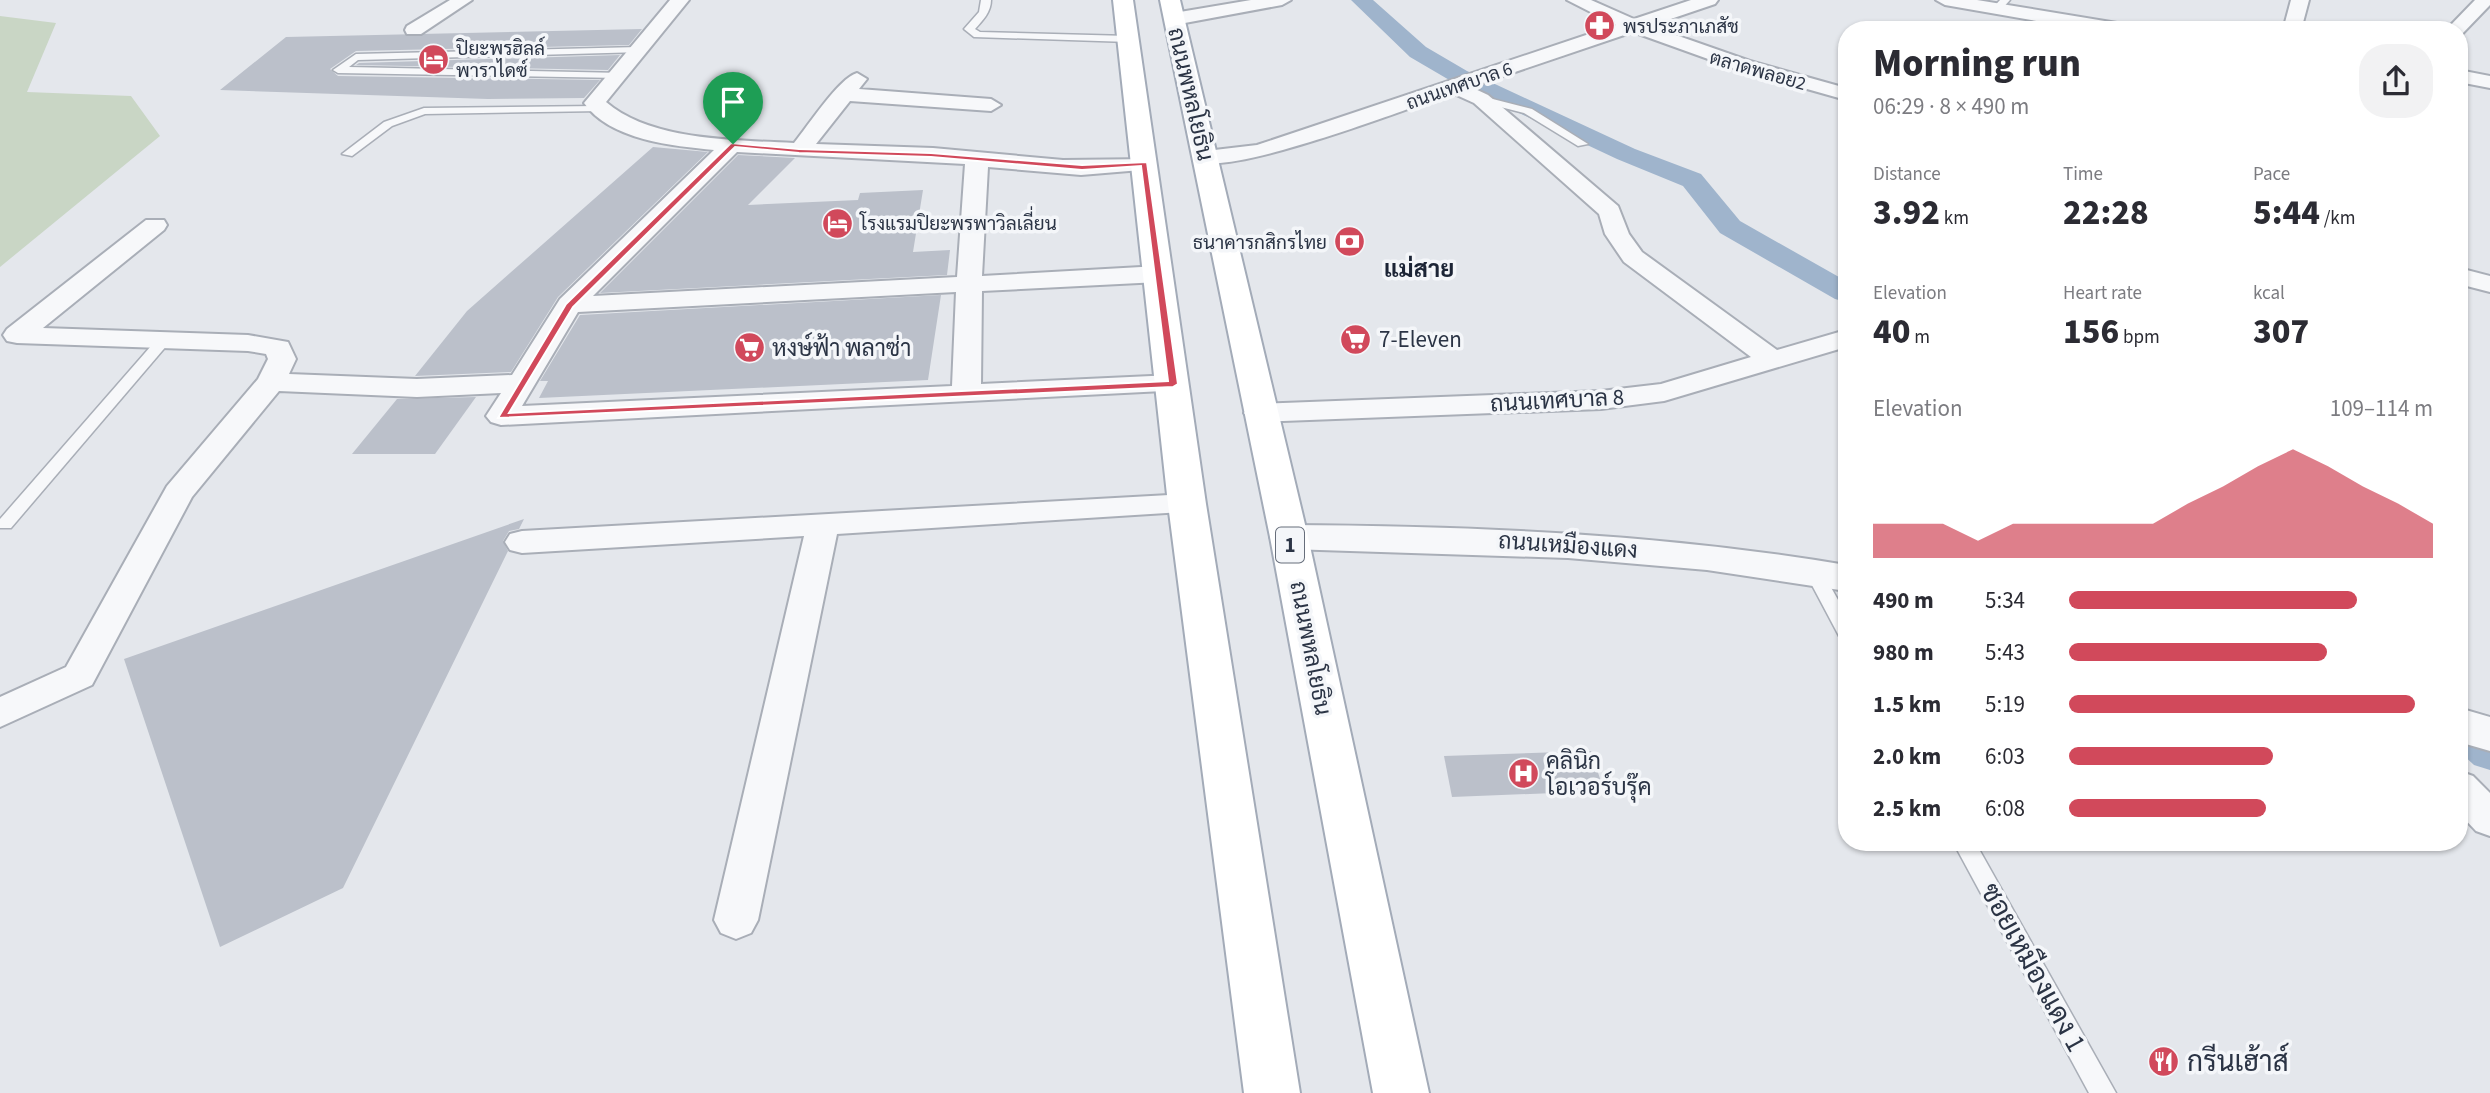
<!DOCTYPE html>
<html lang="en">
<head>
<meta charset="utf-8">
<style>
	:root { --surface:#fff; --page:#f2f2f3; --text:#2b2b33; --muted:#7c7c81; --accent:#d1495b }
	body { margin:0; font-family:"Source Sans 3",Sarabun,sans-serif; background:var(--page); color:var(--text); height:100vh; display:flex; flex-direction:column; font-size:26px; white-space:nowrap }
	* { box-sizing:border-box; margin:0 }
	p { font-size:23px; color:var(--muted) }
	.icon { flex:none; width:38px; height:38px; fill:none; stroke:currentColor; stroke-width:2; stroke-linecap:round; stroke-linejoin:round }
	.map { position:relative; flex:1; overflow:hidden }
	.sheet { position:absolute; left:1838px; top:21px; width:630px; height:830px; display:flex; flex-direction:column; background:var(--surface); border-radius:28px; box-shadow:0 2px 5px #0004 }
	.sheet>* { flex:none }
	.pin { position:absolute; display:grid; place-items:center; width:60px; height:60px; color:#fff; margin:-72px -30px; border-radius:50% 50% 50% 0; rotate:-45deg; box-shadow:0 0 7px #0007 }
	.pin .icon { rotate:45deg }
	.round { display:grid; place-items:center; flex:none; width:74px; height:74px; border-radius:28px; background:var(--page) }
	.head { display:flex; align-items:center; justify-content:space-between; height:119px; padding:0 35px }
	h1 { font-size:38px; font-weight:800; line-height:52px }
	.stats { display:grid; grid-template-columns:repeat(3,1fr); gap:10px; height:119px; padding:7px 35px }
	.stats div { display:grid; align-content:center }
	.stats b { font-size:35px; font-weight:800 }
	.stats small { font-size:19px; font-weight:400 }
	.stats p { font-size:19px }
	.chart { height:196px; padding:14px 35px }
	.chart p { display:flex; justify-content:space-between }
	.chart svg { width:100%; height:126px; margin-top:7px; fill:var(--accent); opacity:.7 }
	ul { padding:0 35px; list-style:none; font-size:23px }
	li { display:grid; grid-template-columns:112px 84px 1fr; align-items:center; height:52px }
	li i { height:18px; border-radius:9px; background:var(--accent) }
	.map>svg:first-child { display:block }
	.green { fill:#c9d6c5 }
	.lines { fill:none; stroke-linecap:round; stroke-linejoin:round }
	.canal { fill:#9fb4cc; fill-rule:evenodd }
	.building { fill:#bbc0ca }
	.service-casing { stroke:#a9aeb7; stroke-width:3 }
	.minor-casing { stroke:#a9aeb7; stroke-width:4 }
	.tertiary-casing { stroke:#a9aeb7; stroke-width:4 }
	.primary-casing { stroke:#a3abb8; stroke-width:4 }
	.service { fill:#f7f8fa; fill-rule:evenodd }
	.minor { fill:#f7f8fa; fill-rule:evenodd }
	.tertiary { fill:#f7f8fa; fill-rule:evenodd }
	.primary { fill:#fff; fill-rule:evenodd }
	.route { fill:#d1495b; stroke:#fff; stroke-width:2; fill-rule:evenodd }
	.labels { text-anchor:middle; stroke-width:7; stroke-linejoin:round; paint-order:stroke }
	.far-poi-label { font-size:19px; fill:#2b3445; stroke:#f4f6f9; text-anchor:start }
	.far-street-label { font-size:19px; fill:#2b3445; stroke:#f4f6f9 }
	.shield { fill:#f4f6f9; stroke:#676e7b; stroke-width:2 }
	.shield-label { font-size:21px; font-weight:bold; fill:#2b3445 }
	.street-label { font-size:23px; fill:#2b3445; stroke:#f4f6f9 }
	.poi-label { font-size:23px; fill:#2b3445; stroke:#f4f6f9; text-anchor:start }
	.far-district-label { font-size:24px; font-weight:bold; fill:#1d2536; stroke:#f4f6f9 }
	.near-street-label { font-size:28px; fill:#2b3445; stroke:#f4f6f9 }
	.near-poi-label { font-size:28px; fill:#2b3445; stroke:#f4f6f9; text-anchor:start }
</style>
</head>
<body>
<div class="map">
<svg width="2490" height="1093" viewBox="0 0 2490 1093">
	<rect width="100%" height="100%" fill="#e4e7ec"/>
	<path class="green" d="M0 16 56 23 27 92 131 96 160 136 0 267Z"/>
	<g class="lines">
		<g class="canal">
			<path d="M1351 0H1373L1426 47 1467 71 1635 149 1701 174 1740 221 1846 281V302L1835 299 1720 233 1683 186 1617 159 1451 81 1410 57Z"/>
			<path d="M2459 707 2475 712 2490 726V770L2474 765 2459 751Z"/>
		</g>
	</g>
	<g class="building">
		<path d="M642 29 629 45 356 51 330 69 338 76 600 80 584 98 488 99 220 90 286 37Z"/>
		<path d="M620 55 608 70 356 65 359 63Z"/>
		<path d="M653 147 708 152 558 297 511 372 415 376 467 311Z"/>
		<path d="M738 155 795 158 748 205 858 200 860 193 923 190 913 252 950 250 947 275 600 293Z"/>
		<path d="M941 295 928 380 539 398 548 381H540L580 315Z"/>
		<path d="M476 397 435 454H352L397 399Z"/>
		<path d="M524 519 519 529 509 531 503 541 508 551 343 888 220 947 124 659Z"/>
		<path d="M1591 751 1604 791 1452 797 1444 756Z"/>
	</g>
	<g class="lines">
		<defs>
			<g id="service">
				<path d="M981 0H991C991 12 983 20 975 29L980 32 1129 36 1134 39 1129 42 974 37 964 29 979 12Z"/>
				<path d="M2000 0H2010L1999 12H1993L1991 10Z"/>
				<path d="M639 47 643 48V52L358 60 349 67 623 73 624 75 619 78 338 73 333 70 356 54Z"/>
				<path d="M1481 96 1532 109 1588 144 1578 146 1524 113 1477 101 1476 99Z"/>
				<path d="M597 106 603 109 601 111 425 114 392 126 352 156 342 154 384 122 424 108Z"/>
				<path d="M163 337 168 338V344L11 528H0V519L158 338Z"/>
				<path d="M1814 566 1820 568 1846 614V638L1839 636 1805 572Z"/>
				<path d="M1953 842H1975L2116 1093H2089Z"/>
			</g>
			<g id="minor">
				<path d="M450 0H472L421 34H407L405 30 407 26Z"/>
				<path d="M670 0H689L606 102C651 141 736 140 794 143 808 126 839 78 857 73L867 79 859 89 991 99 1001 105 991 111 850 101 816 144 933 148 1063 160 1153 159 1156 164 1153 169 1081 175 988 167 982 276 1159 266 1168 269 1172 274 1168 279 1159 282 982 291 981 384 1173 375 1183 378 1187 384 1183 390 501 425 491 422 486 416 501 393 417 397 279 391 192 497 92 685 0 727V697L66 667 167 486 258 379 268 359 266 354 248 351 17 343 7 341 3 335 7 329 146 220H164L167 225 164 230 43 328 248 335 288 342 296 359 289 374 417 379 512 375 560 299 714 150C673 146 610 140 584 103ZM737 152 965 164 957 277 593 296ZM956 292 952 386 522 406 578 312Z"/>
				<path d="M1251 0H1291L1282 5 1174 25 1165 19 1174 13Z"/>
				<path d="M1567 0H1591L1634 19 1691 0H1718L1715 4 1650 26 1750 61 1846 88V100L1736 69 1633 32 1471 87 1488 95 1618 206 1629 234 1642 252 1777 350 1846 330V347L1664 401 1601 409 1259 422 1249 419 1244 413 1249 407 1259 404 1601 391 1661 384 1751 357 1624 262 1605 234 1599 214 1474 103 1452 93C1418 105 1213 184 1195 158L1206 151 1257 145 1616 25Z"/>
				<path d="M1936 0H1977L2123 24 2132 30H2088L1945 5Z"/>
				<path d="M2291 0H2309L2301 30H2283Z"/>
				<path d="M2475 0H2490V5L2462 34 2459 35V30H2446Z"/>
				<path d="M2459 70 2490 76V88L2459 82Z"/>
				<path d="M2459 268 2490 276V292L2459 284Z"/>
				<path d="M1187 494 1198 497 1203 504 1198 511 837 534 758 920 751 933 736 939 721 933 714 920 804 536 522 553 510 550 505 542 510 534 522 531Z"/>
				<path d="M2459 771 2473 776 2490 793V836L2476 831 2459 813Z"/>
			</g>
			<g id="tertiary">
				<path d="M1289 525C1476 526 1662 534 1846 565V591L1707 570 1568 558 1289 549 1275 546 1270 537 1275 528Z"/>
				<path d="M2459 708 2490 717V751L2459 742Z"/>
			</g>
			<g id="primary">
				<path d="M1113 0H1133L1206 504 1300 1093H1244L1168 504Z"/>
				<path d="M1160 0H1180L1308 537 1429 1093H1373L1270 537Z"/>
			</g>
		</defs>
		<use href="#service" class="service-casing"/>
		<use href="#minor" class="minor-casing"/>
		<use href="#tertiary" class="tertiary-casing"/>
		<use href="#primary" class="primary-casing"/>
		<use href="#service" class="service"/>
		<use href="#minor" class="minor"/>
		<use href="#tertiary" class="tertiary"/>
		<use href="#primary" class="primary"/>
	</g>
	<path class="route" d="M731 143 799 149 931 153 1082 165 1147 162 1178 384 1173 387 498 418 566 304ZM735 147 799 153 931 157 1082 170 1141 166 1168 381 509 413 573 307Z"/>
	<defs>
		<symbol id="pharmacy-disc" viewBox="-11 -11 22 22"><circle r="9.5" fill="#d1495b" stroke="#f4f6f9"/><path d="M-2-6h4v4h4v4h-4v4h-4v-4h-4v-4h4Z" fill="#fff"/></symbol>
		<symbol id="hotel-disc" viewBox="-11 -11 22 22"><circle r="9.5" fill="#d1495b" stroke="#f4f6f9"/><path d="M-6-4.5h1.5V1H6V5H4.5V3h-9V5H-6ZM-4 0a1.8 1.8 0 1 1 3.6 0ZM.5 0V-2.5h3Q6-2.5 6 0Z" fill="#fff"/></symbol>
		<symbol id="bank-disc" viewBox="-11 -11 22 22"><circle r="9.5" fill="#d1495b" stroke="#f4f6f9"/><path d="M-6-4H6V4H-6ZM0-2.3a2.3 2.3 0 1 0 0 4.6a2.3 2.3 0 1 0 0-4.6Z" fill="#fff"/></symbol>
		<symbol id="supermarket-disc" viewBox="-11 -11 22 22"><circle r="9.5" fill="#d1495b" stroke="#f4f6f9"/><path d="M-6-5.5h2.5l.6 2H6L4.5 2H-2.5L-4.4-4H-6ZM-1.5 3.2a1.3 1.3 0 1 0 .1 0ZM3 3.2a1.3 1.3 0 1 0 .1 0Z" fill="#fff"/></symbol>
		<symbol id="hospital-disc" viewBox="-11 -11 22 22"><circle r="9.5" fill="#d1495b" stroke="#f4f6f9"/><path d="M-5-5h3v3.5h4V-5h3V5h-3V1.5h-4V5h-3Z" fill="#fff"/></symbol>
		<symbol id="restaurant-disc" viewBox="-11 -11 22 22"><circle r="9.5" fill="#d1495b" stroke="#f4f6f9"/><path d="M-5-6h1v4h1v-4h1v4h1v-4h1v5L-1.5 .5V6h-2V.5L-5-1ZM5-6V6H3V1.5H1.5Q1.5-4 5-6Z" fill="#fff"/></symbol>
	</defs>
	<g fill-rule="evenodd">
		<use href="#pharmacy-disc" x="1582" y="8" width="35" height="35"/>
		<use href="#hotel-disc" x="416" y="42" width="35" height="35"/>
		<use href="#hotel-disc" x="820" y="206" width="35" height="35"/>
		<use href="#bank-disc" x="1332" y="224" width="35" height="35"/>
		<use href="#supermarket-disc" x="1338" y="322" width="35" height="35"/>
		<use href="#supermarket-disc" x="732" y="330" width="35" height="35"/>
		<use href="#hospital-disc" x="1506" y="756" width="35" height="35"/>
		<use href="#restaurant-disc" x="2146" y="1044" width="35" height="35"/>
	</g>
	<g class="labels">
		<g class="far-poi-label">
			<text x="1623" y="33">พรประภาเภสัช</text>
			<text x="456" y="55">ปิยะพรฮิลล์<tspan x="456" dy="22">พาราไดซ์</tspan></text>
			<text x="860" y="230">โรงแรมปิยะพรพาวิลเลี่ยน</text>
			<text x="1327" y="249" text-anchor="end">ธนาคารกสิกรไทย</text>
		</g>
		<g class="far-street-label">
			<text transform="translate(1758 70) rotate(16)" y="7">ตลาดพลอย2</text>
			<text transform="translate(1459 85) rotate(-19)" y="7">ถนนเทศบาล 6</text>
		</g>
		<rect class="shield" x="1276" y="527.5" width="28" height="35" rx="5"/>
		<g class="shield-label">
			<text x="1290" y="552">1</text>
		</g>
		<g class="street-label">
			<text transform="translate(1191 94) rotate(77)" y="8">ถนนพหลโยธิน</text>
			<text transform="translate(1557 400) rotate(-3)" y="8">ถนนเทศบาล 8</text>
			<text transform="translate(1568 545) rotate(4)" y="8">ถนนเหมืองแดง</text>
			<text transform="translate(1311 648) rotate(79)" y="8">ถนนพหลโยธิน</text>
		</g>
		<g class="poi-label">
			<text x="1379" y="347">7-Eleven</text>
			<text x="772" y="356">หงษ์ฟ้า พลาซ่า</text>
			<text x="1546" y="769">คลินิก<tspan x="1546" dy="26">โอเวอร์บรุ๊ค</tspan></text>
		</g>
		<g class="far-district-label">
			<text x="1419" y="277">แม่สาย</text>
		</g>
		<g class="near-street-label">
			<text transform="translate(2034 967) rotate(61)" y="10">ซอยเหมืองแดง 1</text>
		</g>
		<g class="near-poi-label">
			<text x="2187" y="1071">กรีนเฮ้าส์</text>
		</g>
	</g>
</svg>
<div class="pin" style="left:733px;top:144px;background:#1e9e55"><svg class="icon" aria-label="arrive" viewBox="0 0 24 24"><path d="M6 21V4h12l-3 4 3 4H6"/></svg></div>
<section class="sheet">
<div class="head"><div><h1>Morning run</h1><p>06:29 · 8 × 490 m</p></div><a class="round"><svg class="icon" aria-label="share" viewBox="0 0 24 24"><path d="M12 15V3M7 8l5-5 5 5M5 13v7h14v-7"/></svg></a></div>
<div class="stats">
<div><p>Distance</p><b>3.92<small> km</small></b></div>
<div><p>Time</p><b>22:28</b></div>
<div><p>Pace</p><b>5:44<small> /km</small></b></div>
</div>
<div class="stats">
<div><p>Elevation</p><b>40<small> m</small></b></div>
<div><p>Heart rate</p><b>156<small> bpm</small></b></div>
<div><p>kcal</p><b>307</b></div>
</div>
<div class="chart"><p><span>Elevation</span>109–114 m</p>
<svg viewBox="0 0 160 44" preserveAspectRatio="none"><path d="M0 44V32L10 32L20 32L30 38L40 32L50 32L60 32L70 32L80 32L90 25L100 19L110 12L120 6L130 12L140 19L150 25L160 32V44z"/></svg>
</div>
<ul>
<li><b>490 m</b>5:34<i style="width:79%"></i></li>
<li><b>980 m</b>5:43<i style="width:71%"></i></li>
<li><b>1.5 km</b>5:19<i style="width:95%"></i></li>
<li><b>2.0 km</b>6:03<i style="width:56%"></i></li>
<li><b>2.5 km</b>6:08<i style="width:54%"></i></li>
</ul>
</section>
</div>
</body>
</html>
